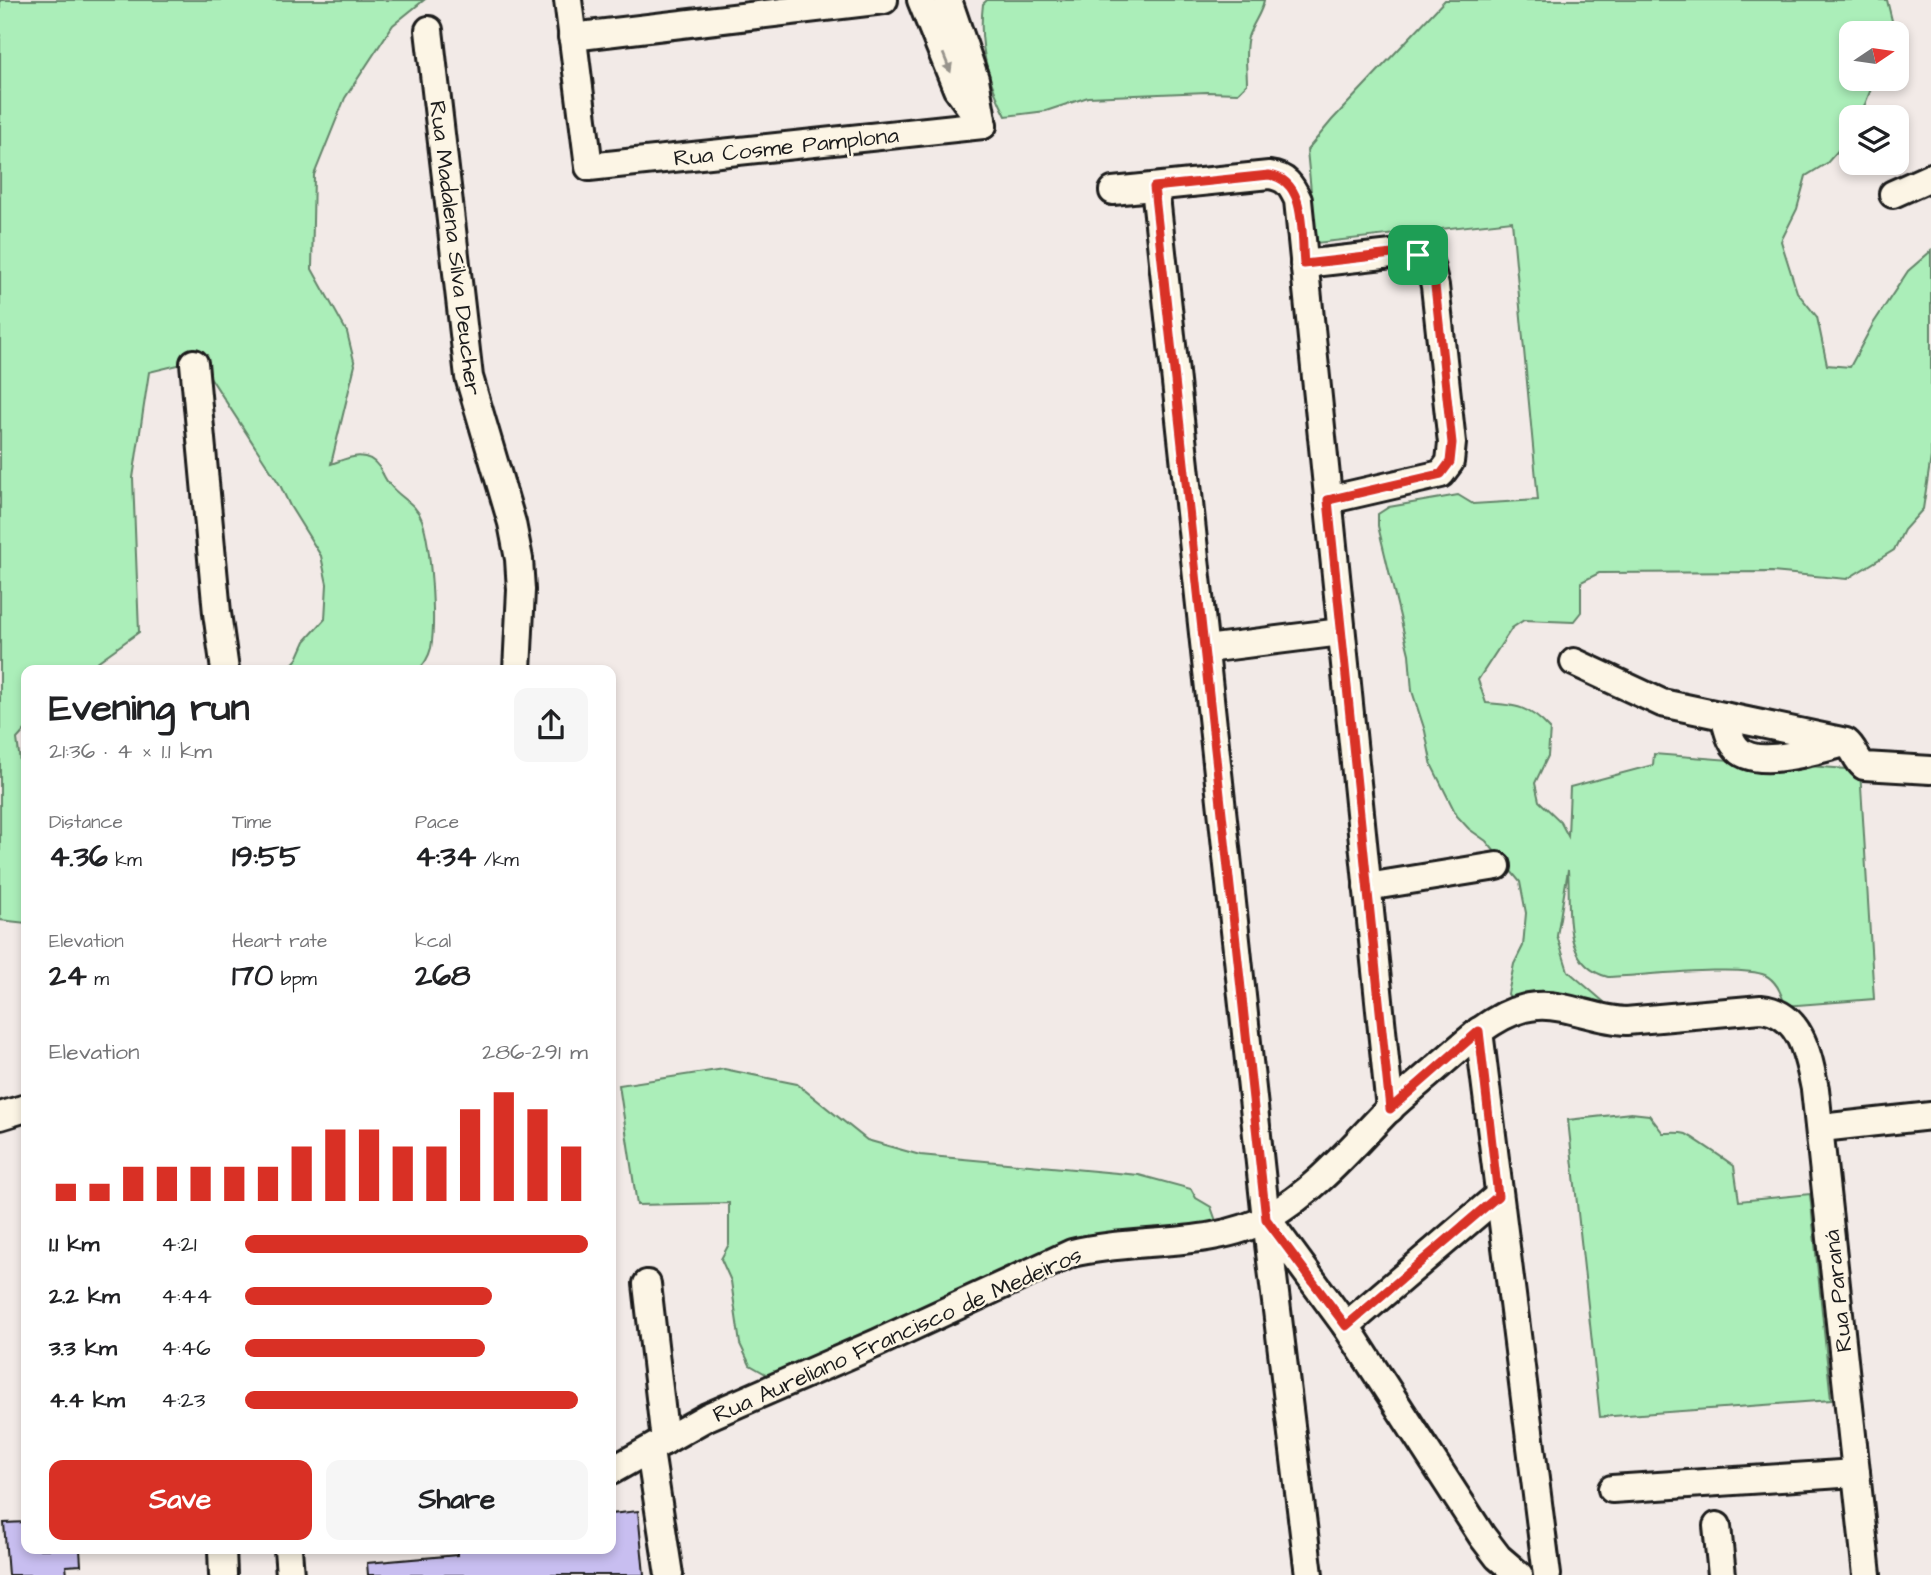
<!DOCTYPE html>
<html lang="en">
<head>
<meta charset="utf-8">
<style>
	:root { --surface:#fff; --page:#f6f6f6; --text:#202124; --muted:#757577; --accent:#d93025 }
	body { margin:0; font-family:"Architects Daughter",sans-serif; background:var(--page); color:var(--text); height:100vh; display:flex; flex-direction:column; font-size:26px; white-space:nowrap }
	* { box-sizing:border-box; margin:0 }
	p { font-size:23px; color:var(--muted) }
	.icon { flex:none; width:38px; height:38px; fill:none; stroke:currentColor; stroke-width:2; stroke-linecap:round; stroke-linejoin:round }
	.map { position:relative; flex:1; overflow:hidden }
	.sheet { position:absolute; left:21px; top:665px; width:595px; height:889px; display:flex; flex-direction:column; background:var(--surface); border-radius:14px; box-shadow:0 4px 10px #0003 }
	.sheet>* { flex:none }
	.needle { width:46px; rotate:77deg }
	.fabs { position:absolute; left:1839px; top:21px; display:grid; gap:14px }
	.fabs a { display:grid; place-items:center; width:70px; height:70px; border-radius:14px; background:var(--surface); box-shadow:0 4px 10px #0003; font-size:35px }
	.pin { position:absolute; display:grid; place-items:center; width:60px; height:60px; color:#fff; margin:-30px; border-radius:14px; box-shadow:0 4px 10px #0006 }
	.round { display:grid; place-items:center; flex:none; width:74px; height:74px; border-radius:14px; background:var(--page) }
	.overview { display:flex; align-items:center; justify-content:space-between; height:119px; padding:0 28px }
	h1 { font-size:38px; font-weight:700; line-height:52px }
	.figures { display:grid; grid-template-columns:repeat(3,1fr); gap:10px; height:119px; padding:7px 28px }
	.figures div { display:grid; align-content:center }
	.figures b { font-size:30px; font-weight:700 }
	.figures small { font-size:19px; font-weight:400 }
	.figures p { font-size:19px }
	.chart { height:196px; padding:14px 28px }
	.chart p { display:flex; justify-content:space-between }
	.chart svg { width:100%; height:126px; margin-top:7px; stroke:var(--accent); stroke-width:6 }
	.primary-button { display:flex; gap:14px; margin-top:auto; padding:14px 28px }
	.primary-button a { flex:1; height:80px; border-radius:14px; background:var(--accent); color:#fff; font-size:28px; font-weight:700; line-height:80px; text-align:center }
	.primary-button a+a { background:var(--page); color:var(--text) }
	ul { padding:0 28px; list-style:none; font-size:23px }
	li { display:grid; grid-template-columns:112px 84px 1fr; align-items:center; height:52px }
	li i { height:18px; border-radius:9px; background:var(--accent) }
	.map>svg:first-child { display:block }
	.green { fill:#abeeb9; stroke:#64856a; stroke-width:2 }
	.building { fill:#c8bef0; stroke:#1c1c1c; stroke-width:2 }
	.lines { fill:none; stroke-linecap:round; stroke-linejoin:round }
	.minor-casing { stroke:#1c1c1c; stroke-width:32 }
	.minor { stroke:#fcf5e5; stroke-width:26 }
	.oneway { fill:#97938b }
	.route-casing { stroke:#fff; stroke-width:14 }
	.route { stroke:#d93025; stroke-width:9 }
	.labels { text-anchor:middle; stroke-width:5; stroke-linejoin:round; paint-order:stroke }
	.street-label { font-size:23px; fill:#1c1c1c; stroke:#fcf5e5 }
</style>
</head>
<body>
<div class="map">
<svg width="1931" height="1575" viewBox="0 0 1931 1575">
	<rect width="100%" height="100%" fill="#f2eae7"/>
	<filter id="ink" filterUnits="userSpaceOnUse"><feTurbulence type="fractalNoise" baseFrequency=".0143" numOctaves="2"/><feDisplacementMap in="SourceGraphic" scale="14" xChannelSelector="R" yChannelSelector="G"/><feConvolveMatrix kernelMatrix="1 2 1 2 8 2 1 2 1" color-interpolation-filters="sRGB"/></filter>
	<g filter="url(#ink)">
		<g class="green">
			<path d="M0 0H424L393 25 345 98 314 175 312 269 347 332 355 365 331 464C348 458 366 449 379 467 383 473 385 480 390 485 400 498 416 503 422 520 431 546 436 621 431 648 429 656 424 666 417 670H287L297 659 305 641 325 619 327 584 321 556 290 506 280 485 199 360 149 372 133 478 139 632 86 670H26V729L17 739 26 806V923L0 920Z"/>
			<path d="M987 0H1264C1262 13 1252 24 1248 37 1244 51 1247 70 1247 84L1238 93 1207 92 1088 97 1046 111 1006 116C987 80 978 44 983 4Z"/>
			<path d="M1445 0H1887L1895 33H1852V79H1879L1871 89 1860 117H1852L1851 136 1827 163 1806 176 1797 209 1781 241 1797 292 1817 317 1827 365 1850 367 1873 324 1908 271 1931 251V457L1923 509 1904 530 1894 550 1847 579 1772 572 1599 573 1581 582V612L1573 622 1524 620 1512 628 1478 680 1486 703C1516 705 1529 706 1550 729L1548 756 1535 783 1539 801 1560 821 1568 836 1570 787 1653 765 1654 754 1860 770 1874 999 1785 1006C1782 994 1777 981 1765 975 1740 964 1640 976 1608 977 1560 965 1571 908 1568 870L1557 936 1568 971 1604 1002 1601 1010 1513 1002 1508 994 1514 964 1523 946 1526 913 1520 882 1486 841 1469 829 1457 816 1432 766 1425 731 1412 691 1409 654 1378 526V514L1389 507 1458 495 1473 504 1538 500 1512 221 1316 243 1307 150 1332 120Z"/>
			<path d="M724 1069 797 1084 867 1140 920 1155 1139 1175 1191 1189 1196 1198 1211 1207 1216 1221 1212 1227 1126 1236 771 1377 750 1365 740 1344 731 1281 721 1259 729 1244V1203L637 1205 619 1085Z"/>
			<path d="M1631 1113 1649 1115 1663 1133C1670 1133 1679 1132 1686 1134 1689 1135 1729 1162 1734 1166L1739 1201 1810 1194 1831 1400 1600 1417 1568 1120Z"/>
		</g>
		<g class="building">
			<path d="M638 1511 644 1575H368L367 1563 457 1555V1549H611V1514Z"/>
			<path d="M26 1522V1549H80L81 1565 66 1566 67 1575H8L4 1523Z"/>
		</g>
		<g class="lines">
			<defs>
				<g id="minor">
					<path d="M568 0 589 167 983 125"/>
					<path d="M921 0 957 89 983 125"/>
					<path d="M948 0 975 79 982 119"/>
					<path d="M429 30 469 377 512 523 519 559 521 590 517 670"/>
					<path d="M572 37 884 0"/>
					<path d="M1155 187 1266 1219 1309 1575"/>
					<path d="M1113 191 1269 175C1286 177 1291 185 1298 200L1390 1109"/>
					<path d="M1893 194 1931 177"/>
					<path d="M1304 264 1401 253 1418 255 1430 265 1435 286 1452 443 1450 462 1441 474 1328 500"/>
					<path d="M194 363 217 613 225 670"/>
					<path d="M1206 649 1341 632"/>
					<path d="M1574 662 1662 703 1846 742C1855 749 1855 759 1864 766L1931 770"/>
					<path d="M1724 716C1727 726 1729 739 1736 747 1753 771 1817 750 1841 744"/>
					<path d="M1367 887 1497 866"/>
					<path d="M1479 1031 1547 1575"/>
					<path d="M0 1116 26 1108"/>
					<path d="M1821 1128 1931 1116"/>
					<path d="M1268 1220 1346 1326 1482 1536 1498 1557 1519 1575"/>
					<path d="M647 1284 665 1441"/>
					<path d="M1346 1326 1498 1196"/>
					<path d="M650 1451 669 1575"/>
					<path d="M611 1471 707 1417 877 1343 1072 1253C1132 1238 1216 1248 1269 1217 1316 1190 1350 1149 1387 1111 1405 1094 1425 1078 1443 1062 1470 1039 1499 1009 1537 1006 1567 1004 1595 1020 1626 1021L1761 1009C1801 1013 1808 1055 1815 1089L1867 1575"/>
					<path d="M1612 1489 1856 1473"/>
					<path d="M1717 1526 1722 1575"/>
					<path d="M222 1549 223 1575"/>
					<path d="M288 1549 290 1575"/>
				</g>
			</defs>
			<use href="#minor" class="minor-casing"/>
			<use href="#minor" class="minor"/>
		</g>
		<defs><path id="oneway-solid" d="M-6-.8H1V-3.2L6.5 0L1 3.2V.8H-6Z" transform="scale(1.75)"/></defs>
		<use class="oneway" href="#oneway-solid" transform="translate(947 63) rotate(68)"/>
	</g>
	<g class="lines" filter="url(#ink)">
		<defs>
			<path id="route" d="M1269 175C1307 180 1301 234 1304 264L1401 253 1418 255 1430 265 1435 286 1452 443 1450 462 1441 474 1328 500 1390 1109 1479 1031 1498 1196 1346 1326 1266 1219 1154 187Z"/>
		</defs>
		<use href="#route" class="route-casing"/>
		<use href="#route" class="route"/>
	</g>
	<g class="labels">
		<g class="street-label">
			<text transform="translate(786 146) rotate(-6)" y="8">Rua Cosme Pamplona</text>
			<text transform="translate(456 248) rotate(83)" y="8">Rua Madalena Silva Deucher</text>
			<text transform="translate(1837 1291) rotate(-96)" y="8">Rua Paraná</text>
			<text transform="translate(897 1334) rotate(-24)" y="8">Rua Aureliano Francisco de Medeiros</text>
		</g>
	</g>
</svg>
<div class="fabs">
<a><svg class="needle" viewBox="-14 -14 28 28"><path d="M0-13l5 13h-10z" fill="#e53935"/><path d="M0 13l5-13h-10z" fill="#757577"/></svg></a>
<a><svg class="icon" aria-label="layers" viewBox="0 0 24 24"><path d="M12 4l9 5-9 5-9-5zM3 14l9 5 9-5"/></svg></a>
</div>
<div class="pin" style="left:1418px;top:255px;background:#1e9e55"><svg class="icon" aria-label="arrive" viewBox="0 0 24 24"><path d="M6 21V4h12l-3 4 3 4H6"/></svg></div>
<section class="sheet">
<div class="overview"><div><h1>Evening run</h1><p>21:36 · 4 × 1.1 km</p></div><a class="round"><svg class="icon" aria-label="share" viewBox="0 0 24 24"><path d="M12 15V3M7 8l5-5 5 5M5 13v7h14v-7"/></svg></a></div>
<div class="figures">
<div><p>Distance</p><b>4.36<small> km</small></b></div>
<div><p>Time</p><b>19:55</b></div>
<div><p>Pace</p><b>4:34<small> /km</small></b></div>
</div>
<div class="figures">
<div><p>Elevation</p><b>24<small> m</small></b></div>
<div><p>Heart rate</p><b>170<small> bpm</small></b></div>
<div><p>kcal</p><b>268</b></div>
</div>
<div class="chart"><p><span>Elevation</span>286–291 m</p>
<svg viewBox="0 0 160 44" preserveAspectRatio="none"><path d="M5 44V38M15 44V38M25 44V32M35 44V32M45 44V32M55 44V32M65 44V32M75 44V25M85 44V19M95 44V19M105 44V25M115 44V25M125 44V12M135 44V6M145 44V12M155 44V25"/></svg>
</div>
<ul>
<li><b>1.1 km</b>4:21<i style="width:100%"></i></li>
<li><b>2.2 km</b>4:44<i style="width:72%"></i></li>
<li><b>3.3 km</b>4:46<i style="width:70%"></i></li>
<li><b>4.4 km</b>4:23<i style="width:97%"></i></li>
</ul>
<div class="primary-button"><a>Save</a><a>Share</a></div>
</section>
</div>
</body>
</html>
